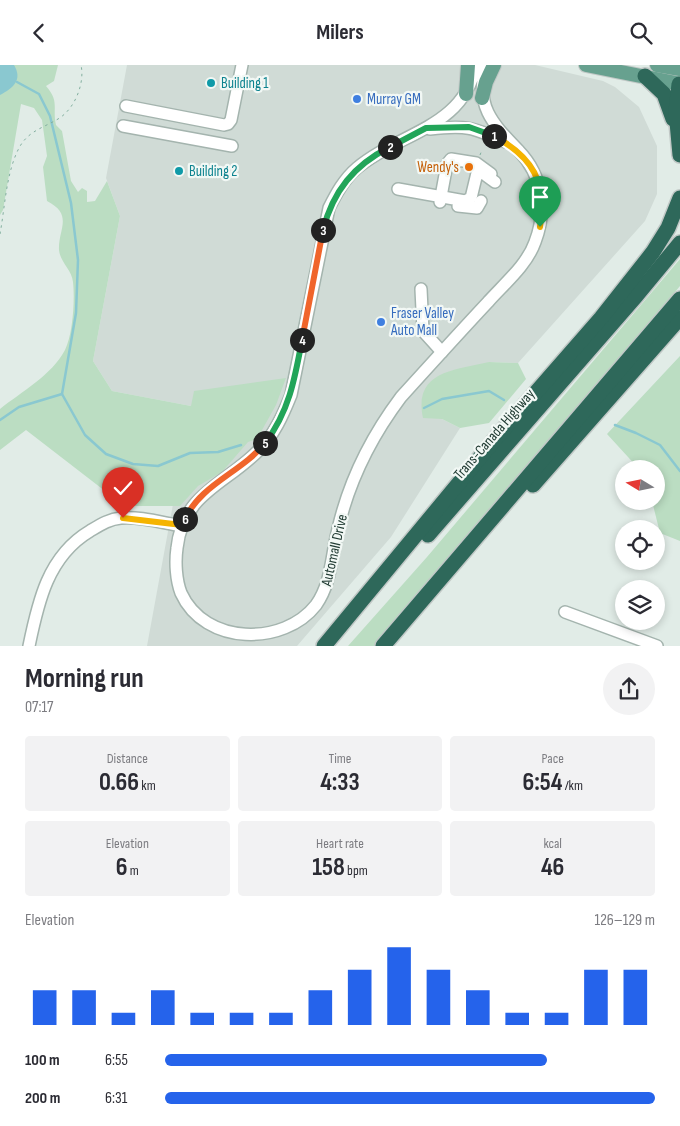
<!DOCTYPE html>
<html lang="en">
<head>
<meta charset="utf-8">
<style>
	:root { --surface:#fff; --page:#f2f2f3; --text:#2b2b33; --muted:#7c7c81; --accent:#2563eb }
	body { margin:0; font-family:"Sofia Sans Condensed",sans-serif; background:var(--page); color:var(--text); height:100vh; display:flex; flex-direction:column; font-size:19px; white-space:nowrap }
	* { box-sizing:border-box; margin:0 }
	p { font-size:16px; color:var(--muted) }
	.icon { flex:none; width:28px; height:28px; fill:none; stroke:currentColor; stroke-width:2; stroke-linecap:round; stroke-linejoin:round }
	.map { position:relative; height:581px; overflow:hidden }
	.details { display:flex; flex-direction:column; background:var(--surface); flex:1 }
	.details>* { flex:none }
	.needle { width:32px; rotate:280deg }
	.fabs { position:absolute; left:615px; top:395px; display:grid; gap:10px }
	.fabs a { display:grid; place-items:center; width:50px; height:50px; border-radius:50%; background:var(--surface); box-shadow:0 2px 8px #0003; font-size:25px }
	.pin { position:absolute; display:grid; place-items:center; width:42px; height:42px; color:#fff; margin:-51px -21px; border-radius:50% 50% 50% 0; rotate:-45deg; box-shadow:0 0 5px #0007 }
	.pin .icon { rotate:45deg }
	.km { position:absolute; width:25px; height:25px; margin:-12px; border-radius:50%; background:#222; color:#fff; font-size:14px; line-height:25px; text-align:center }
	.round { display:grid; place-items:center; flex:none; width:52px; height:52px; border-radius:26px; background:var(--page) }
	.headline { display:flex; align-items:center; justify-content:space-between; height:85px; padding:0 25px }
	h1 { font-size:28px; font-weight:700; line-height:38px }
	.stats { display:grid; grid-template-columns:repeat(3,1fr); gap:8px; height:85px; padding:5px 25px }
	.stats div { display:grid; align-content:center; border-radius:5px; background:var(--page); text-align:center }
	.stats b { font-size:25px; font-weight:700 }
	.stats small { font-size:14px; font-weight:400 }
	.stats p { font-size:14px }
	.chart { height:140px; padding:10px 25px }
	.chart p { display:flex; justify-content:space-between }
	.chart svg { width:100%; height:90px; margin-top:5px; stroke:var(--accent); stroke-width:6 }
	ul { padding:0 25px; list-style:none; font-size:16px }
	li { display:grid; grid-template-columns:80px 60px 1fr; align-items:center; height:38px }
	li i { height:12px; border-radius:6px; background:var(--accent) }
	header { display:flex; justify-content:space-between; align-items:center; height:65px; padding:0 25px; background:var(--surface); font-size:22px; font-weight:700 }
	.map>svg:first-child { display:block }
	.built { fill:#d0dbd6 }
	.green { fill:#bbddc2 }
	.water { fill:#8ac8d0 }
	.lines { fill:none; stroke-linecap:round; stroke-linejoin:round }
	.stream { stroke:#8ac8d0; stroke-width:2.5 }
	.minor-casing { stroke:#a4b4ae; stroke-width:14 }
	.major-casing { stroke:#c1c8c6; stroke-width:16 }
	.highway-casing { stroke:#c1c8c6; stroke-width:18 }
	.path { stroke:#82af9f; stroke-width:1; stroke-dasharray:2.5 4; stroke-linecap:butt }
	.minor { stroke:#fff; stroke-width:11 }
	.major { stroke:#67a18f; stroke-width:14 }
	.highway { stroke:#2e685a; stroke-width:15 }
	.split-1-casing { stroke:#fff; stroke-width:10 }
	.split-2-casing { stroke:#fff; stroke-width:10 }
	.split-3-casing { stroke:#fff; stroke-width:10 }
	.split-4-casing { stroke:#fff; stroke-width:10 }
	.split-5-casing { stroke:#fff; stroke-width:10 }
	.split-6-casing { stroke:#fff; stroke-width:10 }
	.split-7-casing { stroke:#fff; stroke-width:10 }
	.split-1 { stroke:#f5b400; stroke-width:6 }
	.split-2 { stroke:#22a559; stroke-width:6 }
	.split-3 { stroke:#22a559; stroke-width:6 }
	.split-4 { stroke:#f0652b; stroke-width:6 }
	.split-5 { stroke:#22a559; stroke-width:6 }
	.split-6 { stroke:#f0652b; stroke-width:6 }
	.split-7 { stroke:#f5b400; stroke-width:6 }
	.culture-dot { fill:#0f9aa8; stroke:#f2f8f5; stroke-width:2 }
	.shop-dot { fill:#3f7fe0; stroke:#f2f8f5; stroke-width:2 }
	.food-dot { fill:#e8710a; stroke:#f2f8f5; stroke-width:2 }
	.labels { text-anchor:middle; stroke-width:4.5; stroke-linejoin:round; paint-order:stroke }
	.culture-label { font-size:15px; fill:#0d838f; stroke:#f2f8f5; text-anchor:start }
	.shop-label { font-size:15px; fill:#366cbe; stroke:#f2f8f5; text-anchor:start }
	.food-label { font-size:15px; fill:#c56008; stroke:#f2f8f5; text-anchor:end }
	.street-label { font-size:15px; fill:#223c34; stroke:#f2f8f5 }
</style>
</head>
<body>
<header><svg class="icon" aria-label="back" viewBox="0 0 24 24"><path d="M15 5l-7 7 7 7"/></svg>Milers<svg class="icon" aria-label="search" viewBox="0 0 24 24"><circle cx="10" cy="10" r="6"/><path d="M15 15l6 6"/></svg></header>
<div class="map">
<svg width="680" height="581" viewBox="0 0 680 581">
	<rect width="100%" height="100%" fill="#e1ece7"/>
	<path class="built" d="M127 0H535L603 16 615 22 639 42 657 81V129L645 156 518 298 489 297 442 354 460 363 391 472 297 581H147L191 341 112 326 93 296 120 151 106 113Z"/>
	<g class="green">
		<path d="M0 0H58L54 16 46 21C60 37 52 43 56 60L62 66 71 116 78 127 82 123 87 126V137L95 136 107 116 120 151 93 296 112 326 191 341 194 326 286 313 276 340 257 374 248 377 222 407 198 421 180 441H132L105 426 26 365 0 385V344C21 327 52 310 65 285 73 269 75 234 73 217 72 205 60 197 59 185 58 164 74 150 47 136L43 102 47 91 42 55 34 43 21 39 3 145 0 150Z"/>
		<path d="M680 194V221L374 581H348L427 492Z"/>
		<path d="M680 291V476L660 468 652 436H656V404H639L607 369Z"/>
		<path d="M489 297 518 298 526 314 489 358 460 363 442 354 423 353C413 306 455 305 489 297Z"/>
	</g>
	<path class="water" d="M0 0H14C23 15 13 23 0 30Z"/>
	<g class="lines">
		<g class="stream">
			<path d="M17 17 39 29 50 51 71 138 78 195 76 248 62 329 85 370 106 389 133 399 158 401 190 388 218 387 241 380"/>
			<path d="M424 343 442 334 489 326 504 335"/>
			<path d="M0 355 19 342 62 329"/>
			<path d="M615 360 636 368 660 380 680 406"/>
		</g>
		<defs>
			<g id="minor">
				<path d="M476 0C464 63 400 67 357 103 344 114 336 129 329 143L291 330C283 350 274 370 259 385 225 420 183 428 177 483 175 497 176 515 181 528 205 581 284 581 316 540 332 517 331 491 338 464 349 416 371 372 401 332 430 300 459 268 488 237 504 219 527 200 535 177 547 146 543 111 519 86 491 57 476 42 485 0"/>
				<path d="M126 41 224 60 228 59 231 55 242 0"/>
				<path d="M123 61 232 81"/>
				<path d="M430 64C466 60 472 62 506 77"/>
				<path d="M398 124 465 136 471 133 477 108 484 109 495 117"/>
				<path d="M440 137 447 99 451 94 476 98 491 109"/>
				<path d="M458 141 477 143 481 136"/>
				<path d="M421 224 423 266 442 287"/>
				<path d="M565 547 657 581"/>
				<path d="M29 581C38 537 48 491 90 466 100 460 109 454 121 453 140 451 163 458 182 461"/>
			</g>
			<g id="major">
				<path d="M586 0 680 19"/>
				<path d="M657 0 680 4"/>
				<path d="M466 29 468 0"/>
				<path d="M482 33 486 17 494 0"/>
			</g>
			<g id="highway">
				<path d="M645 11 664 29 673 54"/>
				<path d="M679 19 676 46 680 90"/>
				<path d="M533 420 680 253"/>
				<path d="M428 470 637 230 680 178"/>
				<path d="M324 581 497 372 601 253 653 187 668 163 680 133"/>
				<path d="M383 581 680 234"/>
			</g>
		</defs>
		<use href="#minor" class="minor-casing"/>
		<use href="#major" class="major-casing"/>
		<use href="#highway" class="highway-casing"/>
		<g class="path">
			<path d="M480 90 482 85"/>
			<path d="M434 97 439 98"/>
			<path d="M0 169C5 142 6 108 19 83 28 66 43 63 58 54 75 44 85 18 81 0"/>
		</g>
		<use href="#minor" class="minor"/>
		<use href="#major" class="major"/>
		<use href="#highway" class="highway"/>
	</g>
	<g class="lines">
		<defs>
			<path id="split-1" d="M494 71C533 92 547 117 540 162"/>
			<path id="split-2" d="M390 82 426 63 469 62 494 71"/>
			<path id="split-3" d="M323 165C333 126 354 100 390 82"/>
			<path id="split-4" d="M302 275 323 165"/>
			<path id="split-5" d="M265 378C289 347 295 313 302 275"/>
			<path id="split-6" d="M185 454C201 419 242 407 265 378"/>
			<path id="split-7" d="M123 453 182 460 185 454"/>
		</defs>
		<use href="#split-1" class="split-1-casing"/>
		<use href="#split-2" class="split-2-casing"/>
		<use href="#split-3" class="split-3-casing"/>
		<use href="#split-4" class="split-4-casing"/>
		<use href="#split-5" class="split-5-casing"/>
		<use href="#split-6" class="split-6-casing"/>
		<use href="#split-7" class="split-7-casing"/>
		<use href="#split-1" class="split-1"/>
		<use href="#split-2" class="split-2"/>
		<use href="#split-3" class="split-3"/>
		<use href="#split-4" class="split-4"/>
		<use href="#split-5" class="split-5"/>
		<use href="#split-6" class="split-6"/>
		<use href="#split-7" class="split-7"/>
	</g>
	<g class="culture-dot">
		<circle cx="211" cy="18" r="5"/>
		<circle cx="179" cy="106" r="5"/>
	</g>
	<g class="shop-dot">
		<circle cx="357" cy="34" r="5"/>
		<circle cx="381" cy="257" r="5"/>
	</g>
	<circle class="food-dot" cx="469" cy="102" r="5"/>
	<g class="labels">
		<g class="culture-label">
			<text x="221" y="23">Building 1</text>
			<text x="189" y="111">Building 2</text>
		</g>
		<g class="shop-label">
			<text x="367" y="39">Murray GM</text>
			<text x="391" y="253">Fraser Valley<tspan x="391" dy="17">Auto Mall</tspan></text>
		</g>
		<g class="food-label">
			<text x="459" y="107">Wendy's</text>
		</g>
		<g class="street-label">
			<text transform="translate(494 369) rotate(-49)" y="5">Trans-Canada Highway</text>
			<text transform="translate(334 485) rotate(-77)" y="5">Automall Drive</text>
		</g>
	</g>
</svg>
<div class="fabs">
<a><svg class="needle" viewBox="-14 -14 28 28"><path d="M0-13l5 13h-10z" fill="#e53935"/><path d="M0 13l5-13h-10z" fill="#7c7c81"/></svg></a>
<a><svg class="icon" aria-label="locate" viewBox="0 0 24 24"><circle cx="12" cy="12" r="6"/><path d="M12 2v4M12 18v4M2 12h4M18 12h4"/></svg></a>
<a><svg class="icon" aria-label="layers" viewBox="0 0 24 24"><path d="M12 4l9 5-9 5-9-5zM3 14l9 5 9-5"/></svg></a>
</div>
<div class="pin" style="left:540px;top:162px;background:#1e9e55"><svg class="icon" aria-label="arrive" viewBox="0 0 24 24"><path d="M6 21V4h12l-3 4 3 4H6"/></svg></div>
<div class="pin" style="left:123px;top:453px;background:#d93025"><svg class="icon" aria-label="check" viewBox="0 0 24 24"><path d="M5 12l5 5 9-10"/></svg></div>
<b class="km" style="left:494px;top:71px">1</b>
<b class="km" style="left:390px;top:82px">2</b>
<b class="km" style="left:323px;top:165px">3</b>
<b class="km" style="left:302px;top:275px">4</b>
<b class="km" style="left:265px;top:378px">5</b>
<b class="km" style="left:185px;top:454px">6</b>
</div>
<section class="details">
<div class="headline"><div><h1>Morning run</h1><p>07:17</p></div><a class="round"><svg class="icon" aria-label="share" viewBox="0 0 24 24"><path d="M12 15V3M7 8l5-5 5 5M5 13v7h14v-7"/></svg></a></div>
<div class="stats">
<div><p>Distance</p><b>0.66<small> km</small></b></div>
<div><p>Time</p><b>4:33</b></div>
<div><p>Pace</p><b>6:54<small> /km</small></b></div>
</div>
<div class="stats">
<div><p>Elevation</p><b>6<small> m</small></b></div>
<div><p>Heart rate</p><b>158<small> bpm</small></b></div>
<div><p>kcal</p><b>46</b></div>
</div>
<div class="chart"><p><span>Elevation</span>126–129 m</p>
<svg viewBox="0 0 160 44" preserveAspectRatio="none"><path d="M5 44V27M15 44V27M25 44V38M35 44V27M45 44V38M55 44V38M65 44V38M75 44V27M85 44V17M95 44V6M105 44V17M115 44V27M125 44V38M135 44V38M145 44V17M155 44V17"/></svg>
</div>
<ul>
<li><b>100 m</b>6:55<i style="width:78%"></i></li>
<li><b>200 m</b>6:31<i style="width:100%"></i></li>
</ul>
</section>
</body>
</html>
